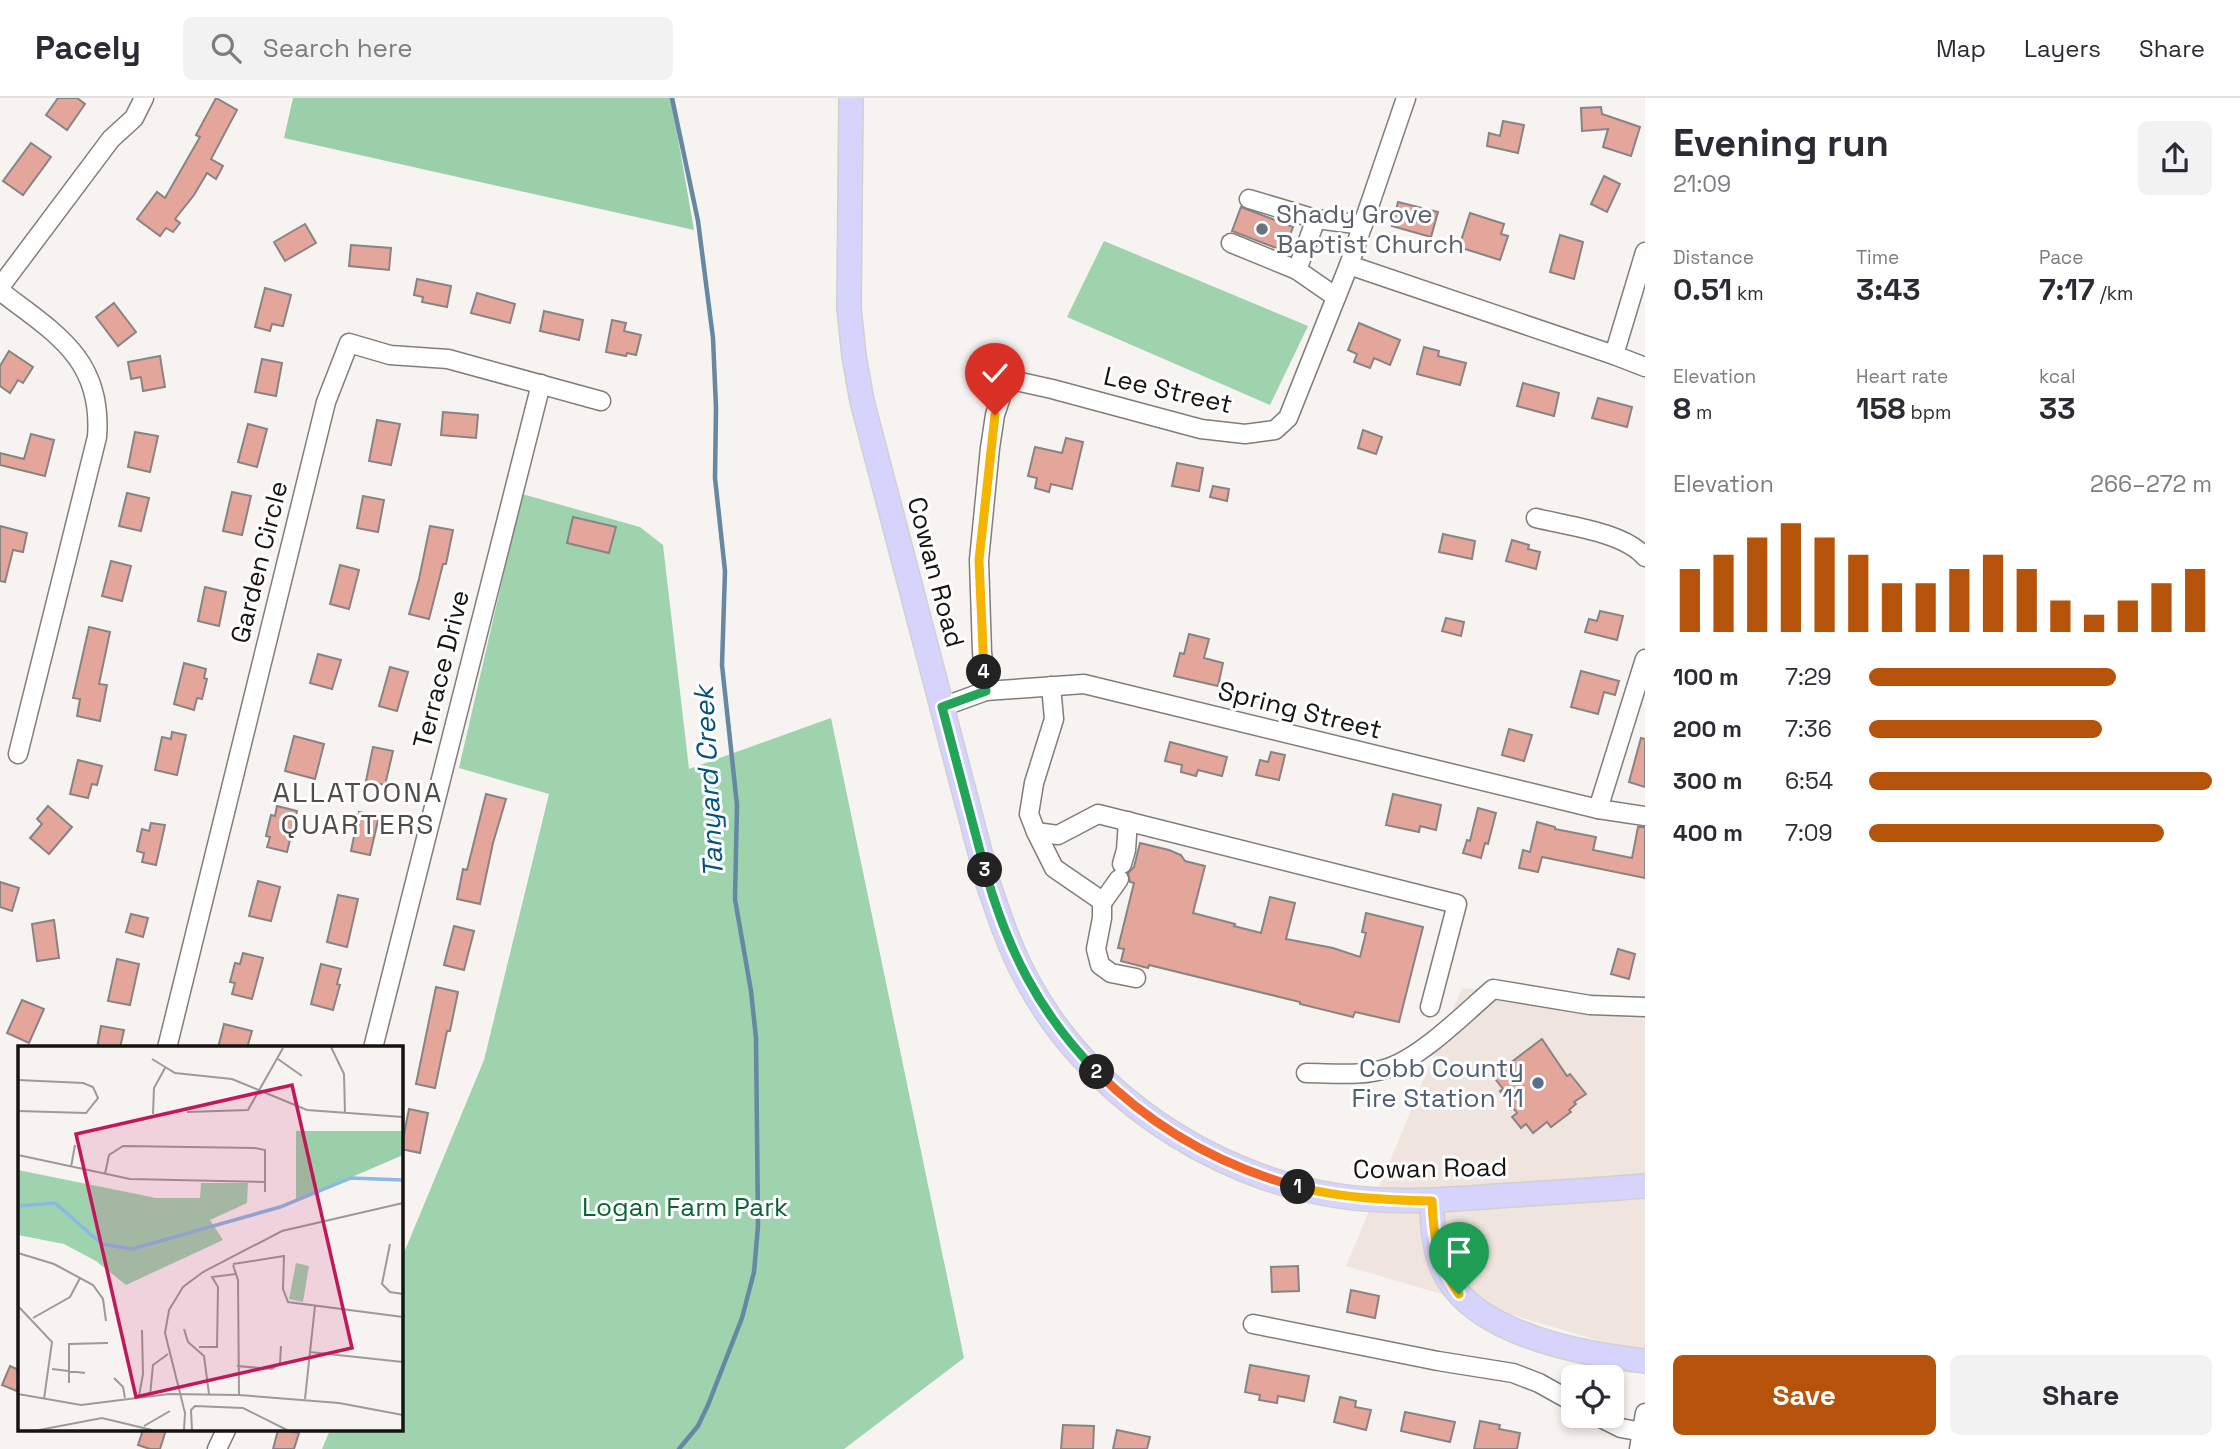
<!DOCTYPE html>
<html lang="en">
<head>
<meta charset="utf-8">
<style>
	:root { --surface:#fff; --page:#f2f2f3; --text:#2b2b33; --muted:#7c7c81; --line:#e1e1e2; --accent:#b45309 }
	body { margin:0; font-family:"Space Grotesk",sans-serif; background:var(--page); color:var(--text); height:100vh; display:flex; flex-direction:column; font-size:26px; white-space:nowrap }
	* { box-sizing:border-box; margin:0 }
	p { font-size:23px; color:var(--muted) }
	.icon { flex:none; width:38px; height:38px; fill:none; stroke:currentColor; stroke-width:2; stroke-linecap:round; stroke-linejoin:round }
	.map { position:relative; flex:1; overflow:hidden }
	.details { display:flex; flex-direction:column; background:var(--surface); width:595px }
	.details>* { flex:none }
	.fabs { position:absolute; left:1561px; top:1267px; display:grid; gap:14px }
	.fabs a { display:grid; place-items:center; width:63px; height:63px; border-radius:10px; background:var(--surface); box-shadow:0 4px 10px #0003; font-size:35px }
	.pin { position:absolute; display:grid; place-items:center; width:60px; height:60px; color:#fff; margin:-72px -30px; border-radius:50% 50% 50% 0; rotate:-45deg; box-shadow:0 0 7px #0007 }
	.pin .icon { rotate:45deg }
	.km { position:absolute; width:35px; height:35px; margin:-18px; border-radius:50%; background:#222; color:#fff; font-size:19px; line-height:35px; text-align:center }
	.round { display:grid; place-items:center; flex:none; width:74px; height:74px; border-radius:10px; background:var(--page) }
	.head { display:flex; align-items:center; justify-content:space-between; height:119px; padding:0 28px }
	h1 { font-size:38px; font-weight:700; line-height:52px }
	.figures { display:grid; grid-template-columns:repeat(3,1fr); gap:10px; height:119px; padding:7px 28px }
	.figures div { display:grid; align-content:center }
	.figures b { font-size:30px; font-weight:700 }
	.figures small { font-size:19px; font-weight:400 }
	.figures p { font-size:19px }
	.chart { height:196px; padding:14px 28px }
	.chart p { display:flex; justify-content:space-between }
	.chart svg { width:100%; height:126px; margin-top:7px; stroke:var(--accent); stroke-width:6 }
	.cta { display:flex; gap:14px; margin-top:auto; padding:14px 28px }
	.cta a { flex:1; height:80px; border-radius:10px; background:var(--accent); color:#fff; font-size:28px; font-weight:700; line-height:80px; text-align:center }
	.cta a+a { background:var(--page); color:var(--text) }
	ul { padding:0 28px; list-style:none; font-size:23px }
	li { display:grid; grid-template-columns:112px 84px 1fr; align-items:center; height:52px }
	li i { height:18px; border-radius:9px; background:var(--accent) }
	header { display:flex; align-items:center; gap:42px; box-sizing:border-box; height:98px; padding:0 35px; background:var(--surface); border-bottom:2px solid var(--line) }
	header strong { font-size:33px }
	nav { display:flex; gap:38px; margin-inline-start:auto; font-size:24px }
	.search { width:490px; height:63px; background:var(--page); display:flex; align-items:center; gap:18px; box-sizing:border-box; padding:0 24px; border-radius:10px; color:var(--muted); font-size:26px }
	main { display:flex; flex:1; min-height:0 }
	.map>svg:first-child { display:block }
	.built { fill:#f0e5de }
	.green { fill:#9ed3ae }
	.forest { fill:#9acfaa }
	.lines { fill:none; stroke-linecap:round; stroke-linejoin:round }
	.stream { stroke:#6788a3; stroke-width:4.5 }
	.building { fill:#e4a69a; stroke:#888484; stroke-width:2 }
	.minor-casing { stroke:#817d7b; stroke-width:21 }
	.major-casing { stroke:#d0d0d0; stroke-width:26 }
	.minor { stroke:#fff; stroke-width:18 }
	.major { stroke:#d6d4fd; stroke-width:23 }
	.split-1-casing { stroke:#fff; stroke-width:14 }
	.split-2-casing { stroke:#fff; stroke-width:14 }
	.split-3-casing { stroke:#fff; stroke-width:14 }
	.split-4-casing { stroke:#fff; stroke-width:14 }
	.split-5-casing { stroke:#fff; stroke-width:14 }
	.split-1 { stroke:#f5b400; stroke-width:9 }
	.split-2 { stroke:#f0652b; stroke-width:9 }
	.split-3 { stroke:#22a559; stroke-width:9 }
	.split-4 { stroke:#22a559; stroke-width:9 }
	.split-5 { stroke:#f5b400; stroke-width:9 }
	.worship-dot { fill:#6b7280; stroke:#fff; stroke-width:2.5 }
	.service-dot { fill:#5c6f8a; stroke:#fff; stroke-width:2.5 }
	.labels { text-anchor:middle; stroke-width:6; stroke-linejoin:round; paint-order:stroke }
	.worship-label { font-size:26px; fill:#5b616d; stroke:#fff; text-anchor:start }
	.street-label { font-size:26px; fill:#151413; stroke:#fff }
	.service-label { font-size:26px; fill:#4e5e75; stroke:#fff; text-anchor:end }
	.park-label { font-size:26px; fill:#0a6336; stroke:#fff }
	.water-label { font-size:28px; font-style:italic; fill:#005384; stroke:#fff }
	.neighbourhood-label { font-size:28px; letter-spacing:2px; fill:#4f4c4a; stroke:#fff }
	.inset-river { fill:none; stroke:#8ab9e1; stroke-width:3.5 }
	.inset-road { fill:none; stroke:#9d9a98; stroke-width:2 }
	.view { fill:#c2185b; fill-opacity:0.15; stroke:#c2185b; stroke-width:3.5 }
	.inset-edge { fill:none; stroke:#151413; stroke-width:3.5 }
</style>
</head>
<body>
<header>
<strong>Pacely</strong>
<div class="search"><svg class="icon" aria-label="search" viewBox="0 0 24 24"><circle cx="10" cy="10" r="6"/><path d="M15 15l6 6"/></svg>Search here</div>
<nav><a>Map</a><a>Layers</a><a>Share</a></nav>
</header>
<main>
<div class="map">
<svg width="1645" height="1351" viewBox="0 0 1645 1351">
	<rect width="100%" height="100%" fill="#f7f3f1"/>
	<path class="built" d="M1462 890 1645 906V1256L1346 1168Z"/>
	<g class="green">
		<path d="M1104 143 1308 228 1270 307 1067 219Z"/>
		<path d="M522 396 640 429 663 447 689 671 831 620 964 1260 844 1351H322L330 1332H401V1162L484 962 549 696 459 670Z"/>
	</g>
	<path class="forest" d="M293 0H671L694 132 284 40Z"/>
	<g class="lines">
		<path class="stream" d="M672 0 698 123 713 240 716 310 715 380 725 473 722 567 737 707 735 801 751 893 756 940 758 1128 754 1174 742 1220 708 1307 698 1328 679 1351"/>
	</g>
	<g class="building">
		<path d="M58 0H77L85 6 67 32 46 17Z"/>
		<path d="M216 0 237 12 211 61 223 68 216 81 207 75 194 97 175 121 180 125 173 134 166 130 160 138 137 121 157 94 165 100 200 39 196 37Z"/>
		<path d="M1601 9 1602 16 1640 29 1631 58 1603 49 1608 31 1582 33 1581 10Z"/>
		<path d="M1503 23 1524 27 1518 55 1487 48 1489 35 1500 38Z"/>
		<path d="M31 45 51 59 23 97 3 83Z"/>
		<path d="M1604 78 1620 86 1607 114 1591 106Z"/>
		<path d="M1398 104 1438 114 1431 139 1392 128Z"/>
		<path d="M1241 109 1293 129 1284 153 1232 133Z"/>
		<path d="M1470 115 1504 126 1501 136 1508 138 1500 162 1459 149Z"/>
		<path d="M305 126 316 145 285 163 274 144Z"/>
		<path d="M1560 137 1583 144 1574 181 1550 174Z"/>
		<path d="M351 147 391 150 389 172 349 168Z"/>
		<path d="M417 181 451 188 447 209 422 204 423 199 414 197Z"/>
		<path d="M265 190 291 197 283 228 272 226 270 233 255 229Z"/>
		<path d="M477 195 515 206 510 225 471 215Z"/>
		<path d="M114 205 136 234 118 248 96 219Z"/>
		<path d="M544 213 583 222 579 242 540 233Z"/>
		<path d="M612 222 626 225 624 233 641 237 636 257 627 255 626 258 606 254Z"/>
		<path d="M1359 225 1400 242 1390 267 1374 260 1370 270 1354 264 1357 256 1348 252Z"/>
		<path d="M1424 249 1439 253 1438 258 1466 265 1460 287 1417 276Z"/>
		<path d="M9 253 33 269 23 285 18 282 10 295 0 288V268Z"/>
		<path d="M160 258 165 289 143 293 141 279 131 281 128 264Z"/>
		<path d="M262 261 282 265 276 298 255 294Z"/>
		<path d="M1523 285 1559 295 1554 318 1517 308Z"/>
		<path d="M1598 300 1632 309 1627 329 1592 320Z"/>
		<path d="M443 314 478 317 476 340 441 337Z"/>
		<path d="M377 322 400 326 391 367 369 363Z"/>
		<path d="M248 326 267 331 257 369 238 364Z"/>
		<path d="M1363 332 1382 339 1376 356 1358 350Z"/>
		<path d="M135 334 158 338 150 374 128 369Z"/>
		<path d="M31 336 54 342 45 378 0 367V355L24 361Z"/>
		<path d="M1066 340 1083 344 1072 391 1051 386 1049 394 1035 390 1037 380 1028 378 1035 349 1062 355Z"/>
		<path d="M1177 365 1203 370 1199 393 1172 388Z"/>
		<path d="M1213 388 1229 391 1227 403 1210 399Z"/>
		<path d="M232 394 251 398 242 437 223 433Z"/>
		<path d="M127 395 149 400 141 433 119 428Z"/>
		<path d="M363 398 384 402 378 434 357 430Z"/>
		<path d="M573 419 616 429 609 455 567 445Z"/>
		<path d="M0 428 27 435 23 454 13 452 5 484 0 483Z"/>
		<path d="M430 428 453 432 446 466H443L429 521 409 516 419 481Z"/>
		<path d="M1443 436 1475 443 1472 461 1439 454Z"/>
		<path d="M1512 442 1529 447 1528 451 1540 454 1536 471 1506 463Z"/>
		<path d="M111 463 131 468 122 503 102 498Z"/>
		<path d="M340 467 359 472 349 511 330 506Z"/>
		<path d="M205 489 226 494 219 528 198 523Z"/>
		<path d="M1600 513 1623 518 1617 542 1585 534 1589 521 1597 523Z"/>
		<path d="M1446 520 1464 524 1461 538 1442 533Z"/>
		<path d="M89 529 110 534 99 586 107 587 100 623 77 618 80 601 73 600Z"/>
		<path d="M1189 536 1209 541 1204 560 1223 565 1218 588 1174 578 1180 555 1184 556Z"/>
		<path d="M318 556 341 562 332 591 310 585Z"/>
		<path d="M184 565 206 571 204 580 207 581 202 601 197 600 194 612 174 606Z"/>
		<path d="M390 569 408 574 397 613 379 608Z"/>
		<path d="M1581 573 1619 583 1615 597 1604 594 1598 616 1571 609Z"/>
		<path d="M1509 631 1532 637 1524 663 1502 657Z"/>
		<path d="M172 634 186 637 177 677 155 672 162 639 171 641Z"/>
		<path d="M294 638 324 646 315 681 285 673Z"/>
		<path d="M1641 640 1645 641V689L1629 684Z"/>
		<path d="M1170 644 1227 659 1222 678 1198 672 1196 678 1181 674 1182 667 1165 663Z"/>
		<path d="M373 649 393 653 385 687 366 683Z"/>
		<path d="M1271 654 1285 657 1279 682 1256 677 1260 662 1268 664Z"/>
		<path d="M78 662 102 668 97 687 92 686 88 700 70 696Z"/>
		<path d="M486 696 506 701 493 745 480 806 457 801 463 771 467 772Z"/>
		<path d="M1393 696 1441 707 1436 732 1420 728 1419 734 1386 727Z"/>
		<path d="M48 708 72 729 49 756 30 740 42 726 37 721Z"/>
		<path d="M277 708 297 713 287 754 267 749 270 739 266 738 271 717 275 718Z"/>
		<path d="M1478 710 1496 715 1488 746 1485 745 1481 760 1463 755 1467 742 1470 743Z"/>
		<path d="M359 714 379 718 370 757 351 753Z"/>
		<path d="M1537 724 1555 729V731L1596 739 1593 752 1632 760 1638 729H1645V780L1542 759 1538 774 1519 770 1523 752 1530 754Z"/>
		<path d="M151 725 165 727 156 767 142 764 144 755 137 753 142 731 149 733Z"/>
		<path d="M1140 745 1169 752 1181 757 1185 763 1205 768 1193 815 1235 826 1234 828 1261 835 1270 799 1295 805 1286 841 1333 850 1360 859 1366 835 1362 834 1366 815 1423 829 1399 924 1355 914 1353 919 1300 906V904L1149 867 1148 870 1121 863 1124 851 1118 850 1134 785 1130 784 1128 775 1134 769Z"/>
		<path d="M258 783 280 789 271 823 249 818Z"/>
		<path d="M0 784 19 790 12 813 0 809Z"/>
		<path d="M338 797 358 801 347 849 327 844Z"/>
		<path d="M131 816 148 820 143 839 126 834Z"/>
		<path d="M54 822 59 860 37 863 32 826Z"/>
		<path d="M454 828 474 833 464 872 444 867Z"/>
		<path d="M1618 851 1635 856 1629 881 1611 876Z"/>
		<path d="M243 855 263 860 252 901 232 896 235 885 230 884 235 865 240 866Z"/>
		<path d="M117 861 139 866 130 907 108 903Z"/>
		<path d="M321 866 341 871 337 886 340 887 333 912 311 906Z"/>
		<path d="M436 889 458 894 450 933H447L435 990 416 986Z"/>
		<path d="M22 902 44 911 29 945 7 935Z"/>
		<path d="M224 926 252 933 247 950H218Z"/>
		<path d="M101 928 124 932 120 950H97Z"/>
		<path d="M1542 941 1567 978 1570 976 1586 996 1574 1004 1576 1006 1569 1012 1571 1014 1551 1029 1547 1024 1533 1035 1526 1026 1521 1030 1512 1019 1517 1015 1500 993 1503 991 1493 978Z"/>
		<path d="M409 1011 428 1015 420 1055 401 1051Z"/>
		<path d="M1298 1168 1299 1193 1272 1194 1271 1169Z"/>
		<path d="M1351 1192 1379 1198 1375 1220 1347 1214Z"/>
		<path d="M1250 1267 1309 1278 1304 1303 1278 1298 1277 1305 1259 1302 1260 1297 1245 1294Z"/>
		<path d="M10 1268 19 1272V1294L2 1287Z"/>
		<path d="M1340 1299 1356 1303 1355 1309 1371 1312 1366 1332 1334 1324Z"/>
		<path d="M1405 1314 1455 1324 1450 1344 1401 1333Z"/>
		<path d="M1480 1323 1500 1327 1499 1331 1520 1335 1517 1351H1474Z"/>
		<path d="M1063 1327 1094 1328 1093 1351H1061Z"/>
		<path d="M143 1332H166L160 1351H150L138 1347Z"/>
		<path d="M278 1332 299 1335 294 1351H273Z"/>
		<path d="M1117 1332 1150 1339 1147 1351H1113Z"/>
	</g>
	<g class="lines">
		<defs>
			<g id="minor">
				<path d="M1249 101 1316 121 1363 127"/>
				<path d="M1231 145 1297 172 1336 199"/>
				<path d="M1645 154 1614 257 1645 269"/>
				<path d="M1349 167 1614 257"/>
				<path d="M1297 172 1316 121"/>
				<path d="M0 189 111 41 134 20 144 0"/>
				<path d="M0 193C55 235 103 261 97 339L18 656"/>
				<path d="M1536 420C1568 428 1624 434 1645 459"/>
				<path d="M1051 588 1054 621 1034 685 1029 716 1036 734 1058 737 1098 716 1457 806 1430 909"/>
				<path d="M986 593 982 554 979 462 990 350 995 317 1007 281 1052 291 1201 331 1245 336 1275 332 1288 320 1349 167 1406 0"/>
				<path d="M942 609 986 593 1084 586 1598 711 1645 718"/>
				<path d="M1598 711 1645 561"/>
				<path d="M1036 734 1054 770 1102 803V820L1096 851 1100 867 1111 875 1136 880"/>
				<path d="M1122 766 1126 752 1128 723"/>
				<path d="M1102 805 1119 781"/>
				<path d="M167 950 326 304 349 245 390 257 448 261 601 303"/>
				<path d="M373 950 541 286"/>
				<path d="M1306 975C1333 975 1363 979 1388 970 1423 958 1465 915 1493 891L1590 907 1645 909"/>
				<path d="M1253 1226 1438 1263 1513 1275 1539 1285 1573 1304"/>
				<path d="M1597 1318 1621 1330 1642 1334"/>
				<path d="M217 1351 226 1332"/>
				<path d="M1639 1351 1645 1315"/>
			</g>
			<g id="major">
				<path d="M851 0 849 210 854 258 862 303 988 785C999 817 1009 848 1025 878 1085 994 1211 1079 1339 1098 1391 1106 1445 1102 1497 1098 1546 1095 1596 1092 1645 1088"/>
				<path d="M1432 1103C1432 1130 1434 1157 1448 1181 1482 1238 1584 1256 1645 1263"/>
			</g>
		</defs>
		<use href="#minor" class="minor-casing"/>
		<use href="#major" class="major-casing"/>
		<use href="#minor" class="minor"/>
		<use href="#major" class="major"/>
	</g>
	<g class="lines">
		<defs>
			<path id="split-1" d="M1298 1089C1343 1100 1386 1102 1432 1103 1433 1138 1438 1167 1459 1196"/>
			<path id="split-2" d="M1097 974C1154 1031 1221 1068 1298 1089"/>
			<path id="split-3" d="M985 772C1007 851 1039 915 1097 974"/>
			<path id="split-4" d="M984 574 986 593 942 609 985 772"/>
			<path id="split-5" d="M984 574 979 462 995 317"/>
		</defs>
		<use href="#split-1" class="split-1-casing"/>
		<use href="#split-2" class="split-2-casing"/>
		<use href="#split-3" class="split-3-casing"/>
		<use href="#split-4" class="split-4-casing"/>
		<use href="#split-5" class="split-5-casing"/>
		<use href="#split-1" class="split-1"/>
		<use href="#split-2" class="split-2"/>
		<use href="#split-3" class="split-3"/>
		<use href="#split-4" class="split-4"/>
		<use href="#split-5" class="split-5"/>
	</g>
	<circle class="worship-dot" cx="1262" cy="131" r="7"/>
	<circle class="service-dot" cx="1538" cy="985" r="7"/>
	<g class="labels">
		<g class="worship-label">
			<text x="1276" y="125">Shady Grove<tspan x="1276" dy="30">Baptist Church</tspan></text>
		</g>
		<g class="street-label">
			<text transform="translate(1168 292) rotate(13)" y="9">Lee Street</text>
			<text transform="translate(259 464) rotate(-76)" y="9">Garden Circle</text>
			<text transform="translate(936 474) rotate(75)" y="9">Cowan Road</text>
			<text transform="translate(441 571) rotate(-76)" y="9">Terrace Drive</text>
			<text transform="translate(1300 612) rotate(14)" y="9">Spring Street</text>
			<text transform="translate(1430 1070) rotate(-1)" y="9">Cowan Road</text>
		</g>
		<g class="service-label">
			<text x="1524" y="979">Cobb County<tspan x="1524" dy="30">Fire Station 11</tspan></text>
		</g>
		<g class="park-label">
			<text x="685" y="1118">Logan Farm Park</text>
		</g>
		<g class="water-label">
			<text transform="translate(708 684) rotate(-93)" y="10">Tanyard Creek</text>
		</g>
		<g class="neighbourhood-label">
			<text x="358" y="704">ALLATOONA<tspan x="358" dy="32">QUARTERS</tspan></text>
		</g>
	</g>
	<g transform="translate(18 948)">
		<rect width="385" height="385" fill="#f7f3f1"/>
		<path d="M0 124 138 152H182L183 137H230L229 157 192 174 205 194 108 239 78 215 46 198 0 189ZM278 217 291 220 285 256 271 253Z" fill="#9ed3ae"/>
		<path d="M385 85V109L278 155V85Z" fill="#9acfaa"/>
		<path class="inset-river" d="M0 160 37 157 84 198 114 203 262 161 333 132 385 134"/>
		<path class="inset-road" d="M313 1 326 28 327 67M134 13 157 27 214 33 289 64 385 71M260 13 284 30M0 34 65 37 75 41 80 52 68 67 0 65M169 66 230 64 265 2M135 68 136 42 147 22M0 109 112 133 248 136M53 121 57 99M87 128 91 109 105 100 237 102 247 104V146M372 198 364 238 372 246 385 248M0 207 36 218 75 239 85 253 88 275M215 218 266 210 265 243 270 256 385 271M215 219 220 234 221 349M0 260 34 296 26 353M15 272 52 251 62 232M166 283 170 296 186 310 191 348M181 301H199L200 241 194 231 218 228M292 306 297 260M219 320 254 323 262 317 263 300M34 323 67 327M96 332 105 341 107 352M51 337V298L90 297M0 348 63 359 151 348 221 349 321 357 385 369M121 350 125 328 124 284M132 350 135 319 150 308M287 353 292 306 385 316M126 380 152 365M21 384 84 372 134 384M166 384 167 367 147 287 151 264 165 241 185 226 264 185 385 157M174 384 173 364 177 360 225 362 269 384"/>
		<path class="view" d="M274 39 334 302 118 351 58 88Z"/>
		<rect width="385" height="385" class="inset-edge"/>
	</g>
</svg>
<div class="fabs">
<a><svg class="icon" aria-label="locate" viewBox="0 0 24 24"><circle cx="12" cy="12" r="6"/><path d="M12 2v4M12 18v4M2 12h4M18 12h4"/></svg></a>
</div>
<div class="pin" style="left:1459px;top:1196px;background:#1e9e55"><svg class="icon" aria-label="arrive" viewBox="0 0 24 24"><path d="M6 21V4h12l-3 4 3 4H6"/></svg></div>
<div class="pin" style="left:995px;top:317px;background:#d93025"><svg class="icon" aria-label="check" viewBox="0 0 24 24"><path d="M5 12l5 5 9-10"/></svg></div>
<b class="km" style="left:1298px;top:1089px">1</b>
<b class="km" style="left:1097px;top:974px">2</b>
<b class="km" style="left:985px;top:772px">3</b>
<b class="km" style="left:984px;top:574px">4</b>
</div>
<section class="details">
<div class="head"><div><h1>Evening run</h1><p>21:09</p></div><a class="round"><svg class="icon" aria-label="share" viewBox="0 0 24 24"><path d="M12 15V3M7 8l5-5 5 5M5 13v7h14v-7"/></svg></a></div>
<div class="figures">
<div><p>Distance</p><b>0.51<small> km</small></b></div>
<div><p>Time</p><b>3:43</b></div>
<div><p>Pace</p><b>7:17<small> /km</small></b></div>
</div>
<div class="figures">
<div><p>Elevation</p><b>8<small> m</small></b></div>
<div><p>Heart rate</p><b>158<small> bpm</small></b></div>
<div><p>kcal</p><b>33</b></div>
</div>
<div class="chart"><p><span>Elevation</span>266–272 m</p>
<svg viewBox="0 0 160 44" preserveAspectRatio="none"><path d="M5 44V22M15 44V17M25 44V11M35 44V6M45 44V11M55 44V17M65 44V27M75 44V27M85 44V22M95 44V17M105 44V22M115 44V33M125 44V38M135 44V33M145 44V27M155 44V22"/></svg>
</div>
<ul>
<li><b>100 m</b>7:29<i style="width:72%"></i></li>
<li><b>200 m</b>7:36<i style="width:68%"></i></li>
<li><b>300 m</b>6:54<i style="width:100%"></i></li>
<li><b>400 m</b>7:09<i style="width:86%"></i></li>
</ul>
<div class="cta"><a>Save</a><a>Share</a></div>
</section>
</main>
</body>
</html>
